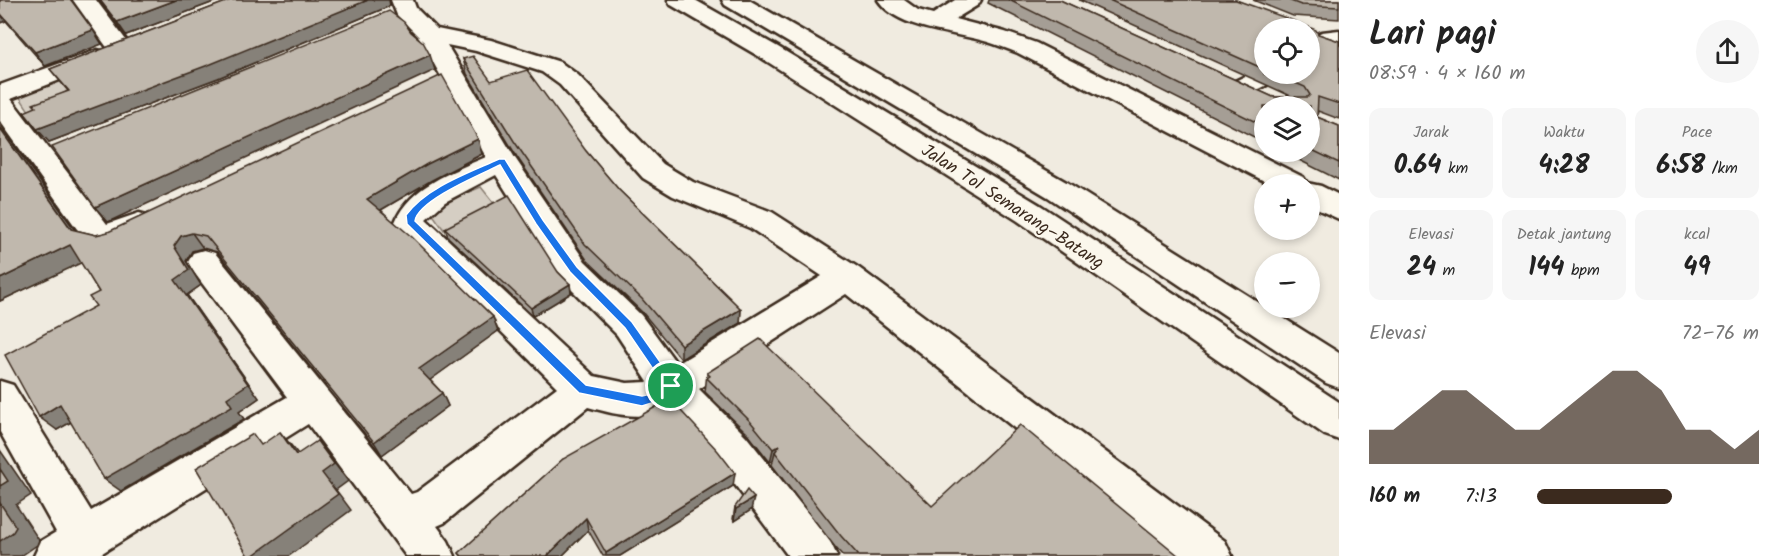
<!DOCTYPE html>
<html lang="id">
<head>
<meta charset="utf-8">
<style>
	:root { --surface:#fff; --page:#f6f6f6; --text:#222; --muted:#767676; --accent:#3b2a1e }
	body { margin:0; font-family:Kalam,sans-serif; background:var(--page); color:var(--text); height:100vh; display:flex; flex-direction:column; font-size:22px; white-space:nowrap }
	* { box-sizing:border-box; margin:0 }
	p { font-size:20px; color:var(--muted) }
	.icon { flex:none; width:33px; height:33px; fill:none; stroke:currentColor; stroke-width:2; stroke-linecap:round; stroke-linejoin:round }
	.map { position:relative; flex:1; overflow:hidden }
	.details { display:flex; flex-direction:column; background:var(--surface); width:450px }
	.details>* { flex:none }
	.tools { position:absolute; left:1254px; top:18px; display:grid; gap:12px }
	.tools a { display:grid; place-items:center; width:66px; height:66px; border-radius:50%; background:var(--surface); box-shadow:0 3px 9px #0003; font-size:30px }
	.pin { position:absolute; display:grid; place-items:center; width:51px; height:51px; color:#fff; margin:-26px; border:3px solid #fff; border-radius:50%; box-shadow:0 2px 6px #0007 }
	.round { display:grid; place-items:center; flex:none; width:63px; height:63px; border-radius:32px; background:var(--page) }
	.overview { display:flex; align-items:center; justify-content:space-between; height:102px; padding:0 30px }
	h1 { font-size:33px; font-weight:700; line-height:45px }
	.figures { display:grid; grid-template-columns:repeat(3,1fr); gap:9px; height:102px; padding:6px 30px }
	.figures div { display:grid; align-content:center; border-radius:12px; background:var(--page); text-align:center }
	.figures b { font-size:26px; font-weight:700 }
	.figures small { font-size:16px; font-weight:400 }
	.figures p { font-size:16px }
	.chart { height:168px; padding:12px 30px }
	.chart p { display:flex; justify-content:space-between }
	.chart svg { width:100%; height:108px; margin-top:6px; fill:var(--accent); opacity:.7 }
	ul { padding:0 30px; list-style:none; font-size:20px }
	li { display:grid; grid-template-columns:96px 72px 1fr; align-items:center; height:45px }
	li i { height:15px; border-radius:8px; background:var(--accent) }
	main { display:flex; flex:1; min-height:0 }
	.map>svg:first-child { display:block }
	.green { fill:#d5cec3; stroke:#887c70; stroke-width:1.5 }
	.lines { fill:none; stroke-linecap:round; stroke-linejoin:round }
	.minor-casing { stroke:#3b2a1e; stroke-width:5 }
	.motorway-casing { stroke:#3b2a1e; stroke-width:5 }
	.minor { fill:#fbf7ec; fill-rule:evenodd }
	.motorway { fill:#fbf7ec; fill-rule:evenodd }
	.wall { fill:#a59e95; stroke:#3b2a1e; stroke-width:1.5; fill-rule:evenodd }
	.shaded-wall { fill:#868179; stroke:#3b2a1e; stroke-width:1.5 }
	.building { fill:#c0b8ad; stroke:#3b2a1e; stroke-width:1.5 }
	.route { fill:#1a73e8; stroke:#fff; stroke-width:1.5; fill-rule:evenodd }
	.labels { text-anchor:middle; stroke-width:4.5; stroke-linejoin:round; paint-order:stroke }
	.street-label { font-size:18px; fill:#3b2a1e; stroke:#fbf7ec }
</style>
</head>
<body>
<main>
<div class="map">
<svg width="1339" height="556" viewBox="0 0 1339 556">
	<rect width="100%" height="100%" fill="#f0ebe0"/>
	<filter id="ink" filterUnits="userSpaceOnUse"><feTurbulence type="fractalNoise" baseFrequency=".0167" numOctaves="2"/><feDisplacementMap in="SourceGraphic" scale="12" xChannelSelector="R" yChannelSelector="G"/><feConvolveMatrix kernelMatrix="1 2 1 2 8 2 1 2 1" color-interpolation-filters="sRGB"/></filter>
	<g filter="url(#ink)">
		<g class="green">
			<path d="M68 78 85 101 35 120 19 96Z"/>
			<path d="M481 187 497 207 444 230 429 209Z"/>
		</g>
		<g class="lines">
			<defs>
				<g id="minor">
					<path d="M73 0H96L132 48 129 53 120 55 111 53Z"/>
					<path d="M391 0H413L416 8 437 29 491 40 560 62 578 75 663 164 693 182 772 212 859 268 1225 541 1232 556H1175L846 294 699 389 746 436 830 541 837 556H788L718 462 669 409C641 421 617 415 588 407L444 523 437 526 448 541 455 556H406L308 424 99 555 34 556 41 541 56 532 0 432V381L13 385 91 511 287 397 193 271 188 262 193 253 204 250 215 253 411 494 417 492 557 387 399 230 395 222C410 186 452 172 486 157L419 37 397 15ZM447 45 476 51 542 72 560 85 643 178 673 196 750 228 822 276 677 364 641 315 585 261 515 158ZM496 175 561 279 617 335 648 382 627 383 594 376 426 219 445 202Z"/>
					<path d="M878 0H904L918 10 933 14 955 0H981L978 5 955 19 1005 32 1036 43 1303 177 1307 183 1321 186 1339 195V219L1310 206V184H1270L1018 53C1008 49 998 45 988 42 955 32 898 30 878 0Z"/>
					<path d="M1339 30V44C1328 45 1320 52 1310 54V37L1322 32Z"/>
					<path d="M97 50 106 52 109 57 106 62 11 99 107 224 139 213 150 216 154 224C142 246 110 250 87 243L0 121V85Z"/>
					<path d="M1264 67V74H1278C1271 87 1249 95 1235 91L1231 86 1235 81Z"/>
				</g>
				<g id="motorway">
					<path d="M668 0H695L778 47 1040 205 1339 402V440L1325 435 1018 221 760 57 671 5Z"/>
					<path d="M722 0H749L1068 183 1339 353V388L1326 383 1048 197 725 5Z"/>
				</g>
			</defs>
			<use href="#minor" class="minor-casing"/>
			<use href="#motorway" class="motorway-casing"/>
			<use href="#minor" class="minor"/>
			<use href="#motorway" class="motorway"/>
		</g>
		<g class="wall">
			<path d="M0 0 72 1 102 44 45 66 6 21 0 23Z"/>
			<path d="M99 0H219L126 35Z"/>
			<path d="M231 0H389L390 6 218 78 49 142 36 107 68 91 50 69Z"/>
			<path d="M989 0H1060L1273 97H1293L1079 0H1236L1318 34 1339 41V119L1318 111 1317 117 1339 126V180L1283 152H1310V106H1264V142L988 3ZM1264 28 1310 74H1264Z"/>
			<path d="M1253 0H1339V19L1293 16Z"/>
			<path d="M463 59 491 81 586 151 619 190 741 309 740 323 681 359 643 313 587 260 517 157 467 74Z"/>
			<path d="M0 127 8 137 75 230 96 235 482 154 432 180 381 210 493 317 498 331 430 380 442 393 448 406 382 455 217 252 203 248 192 251 186 261 201 285 187 295 259 398 239 412 244 419 121 491 71 422 57 430 96 306 99 292 81 262 0 301Z"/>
			<path d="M445 228 558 272 570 284 571 293 533 316 448 237Z"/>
			<path d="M707 373 932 506 1179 556H843L835 547 772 465 773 460 770 462 748 434 705 392Z"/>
			<path d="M563 459 733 486 620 556H603L588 530 562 556H461L459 553Z"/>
			<path d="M735 507 751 510 734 521 733 519Z"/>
		</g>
		<g class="shaded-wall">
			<path d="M176 0H219L126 35 117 22Z"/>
			<path d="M368 0H389L390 6 218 78 49 142 37 129Z"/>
			<path d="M0 14 6 21 0 23Z"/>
			<path d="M93 30 102 44 45 66 35 52Z"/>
			<path d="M430 55 435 70 108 222 95 207Z"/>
			<path d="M0 127 8 137 85 244 71 229 0 129Z"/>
			<path d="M478 139 482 154 432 180 374 214 367 199 427 164Z"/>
			<path d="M192 233 203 248 192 251 186 261 201 285 187 295 259 398 239 412 244 419 121 491 104 479 227 398 175 280 174 246 181 236Z"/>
			<path d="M70 245 85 261 0 301V279Z"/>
			<path d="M570 284 571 293 533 316 531 308Z"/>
			<path d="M741 309 740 323 681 359V345Z"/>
			<path d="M493 317 498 331 426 383 419 369Z"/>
			<path d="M442 393 448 406 382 455 374 442Z"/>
			<path d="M60 404 78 418 57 430 39 417Z"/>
			<path d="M280 432 295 450 311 472 296 455Z"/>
			<path d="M317 441 348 481 336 490 351 510 289 556H252Z"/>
			<path d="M780 445 775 452 773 460 770 462 773 449Z"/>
			<path d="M0 450 31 495 16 505 39 540 37 545 21 556H0Z"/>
			<path d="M735 473 733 486 620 556H606V553Z"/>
			<path d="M754 498 751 510 734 521 736 509Z"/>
			<path d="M586 518 588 530 562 556H547Z"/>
		</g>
		<g class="building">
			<path d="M0 0H71L93 30 35 52 0 13Z"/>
			<path d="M100 0H176L117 22Z"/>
			<path d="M231 0H368L211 64 37 129 24 112 36 107 33 104 69 91 50 69Z"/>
			<path d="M1009 0H1060L1273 97H1308L1310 95 1305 87 1275 74H1310V28H1264V69L1109 0H1236L1289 19 1316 30 1318 34 1339 41V104L1318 97 1317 117 1339 126V163L1310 149V106H1264V126Z"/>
			<path d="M1288 0H1339V7L1301 5Z"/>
			<path d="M389 11 404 22 411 32 423 42 430 55 95 207 52 147Z"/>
			<path d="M473 56 491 81 527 70 586 151 619 190 741 309 681 345 642 299 585 244 514 141 463 59Z"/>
			<path d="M442 75 478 139 427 164 367 199 412 237 493 317 419 369 442 393 374 442 206 236 192 233 181 236 174 246 189 270 175 280 248 384 227 398 232 406 104 479 60 404 39 417 5 355 96 306 89 297 99 292 70 245 0 279V129L71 229 96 235 108 232Z"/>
			<path d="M509 195 558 272 570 284 531 308 445 228Z"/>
			<path d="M760 339 932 506 1020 425 1179 556H859L841 536 775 452 780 445 773 449 750 421 707 378 710 376 707 373Z"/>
			<path d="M670 399 718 451 735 473 606 553 586 518 547 556H462L459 553 563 459Z"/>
			<path d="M280 432 296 455 317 441 334 464 322 473 338 494 252 556H248L196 468 253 434 261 445Z"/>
			<path d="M0 469 8 481 0 486Z"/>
			<path d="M747 490 754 498 736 509 735 507Z"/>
			<path d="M0 503 16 527 13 532 0 541Z"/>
		</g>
	</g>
	<path class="route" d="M499 159H505L543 220 577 267 632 322 675 383V389L658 401 642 406 579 393 407 224 406 215C427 187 468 173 499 159ZM500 165 536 224 570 272 625 328 664 385 651 394 642 396 586 385 415 221C418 200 482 174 500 165Z"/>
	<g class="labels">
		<g class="street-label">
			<text transform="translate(1013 206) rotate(33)" y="6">Jalan Tol Semarang–Batang</text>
		</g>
	</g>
</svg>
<div class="tools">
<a><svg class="icon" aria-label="locate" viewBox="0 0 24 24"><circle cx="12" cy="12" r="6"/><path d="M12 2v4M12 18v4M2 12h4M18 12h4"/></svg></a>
<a><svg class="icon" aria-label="layers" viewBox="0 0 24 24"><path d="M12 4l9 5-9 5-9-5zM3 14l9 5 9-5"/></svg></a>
<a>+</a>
<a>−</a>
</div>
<div class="pin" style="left:671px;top:386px;background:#1e9e55"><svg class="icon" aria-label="arrive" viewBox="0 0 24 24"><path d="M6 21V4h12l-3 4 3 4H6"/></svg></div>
</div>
<section class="details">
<div class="overview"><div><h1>Lari pagi</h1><p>08:59 · 4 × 160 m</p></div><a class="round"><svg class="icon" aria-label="share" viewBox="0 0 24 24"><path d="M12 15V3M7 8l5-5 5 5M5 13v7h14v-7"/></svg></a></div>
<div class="figures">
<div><p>Jarak</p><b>0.64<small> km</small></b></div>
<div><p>Waktu</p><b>4:28</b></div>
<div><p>Pace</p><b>6:58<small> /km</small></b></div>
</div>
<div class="figures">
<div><p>Elevasi</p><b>24<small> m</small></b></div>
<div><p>Detak jantung</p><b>144<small> bpm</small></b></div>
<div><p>kcal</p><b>49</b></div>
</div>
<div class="chart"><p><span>Elevasi</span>72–76 m</p>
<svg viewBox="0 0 160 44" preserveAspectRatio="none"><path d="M0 44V30L10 30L20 22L30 14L40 14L50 22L60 30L70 30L80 22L90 14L100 6L110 6L120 14L130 30L140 30L150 38L160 30V44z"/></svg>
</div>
<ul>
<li><b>160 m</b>7:13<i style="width:61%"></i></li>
</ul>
</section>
</main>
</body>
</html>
